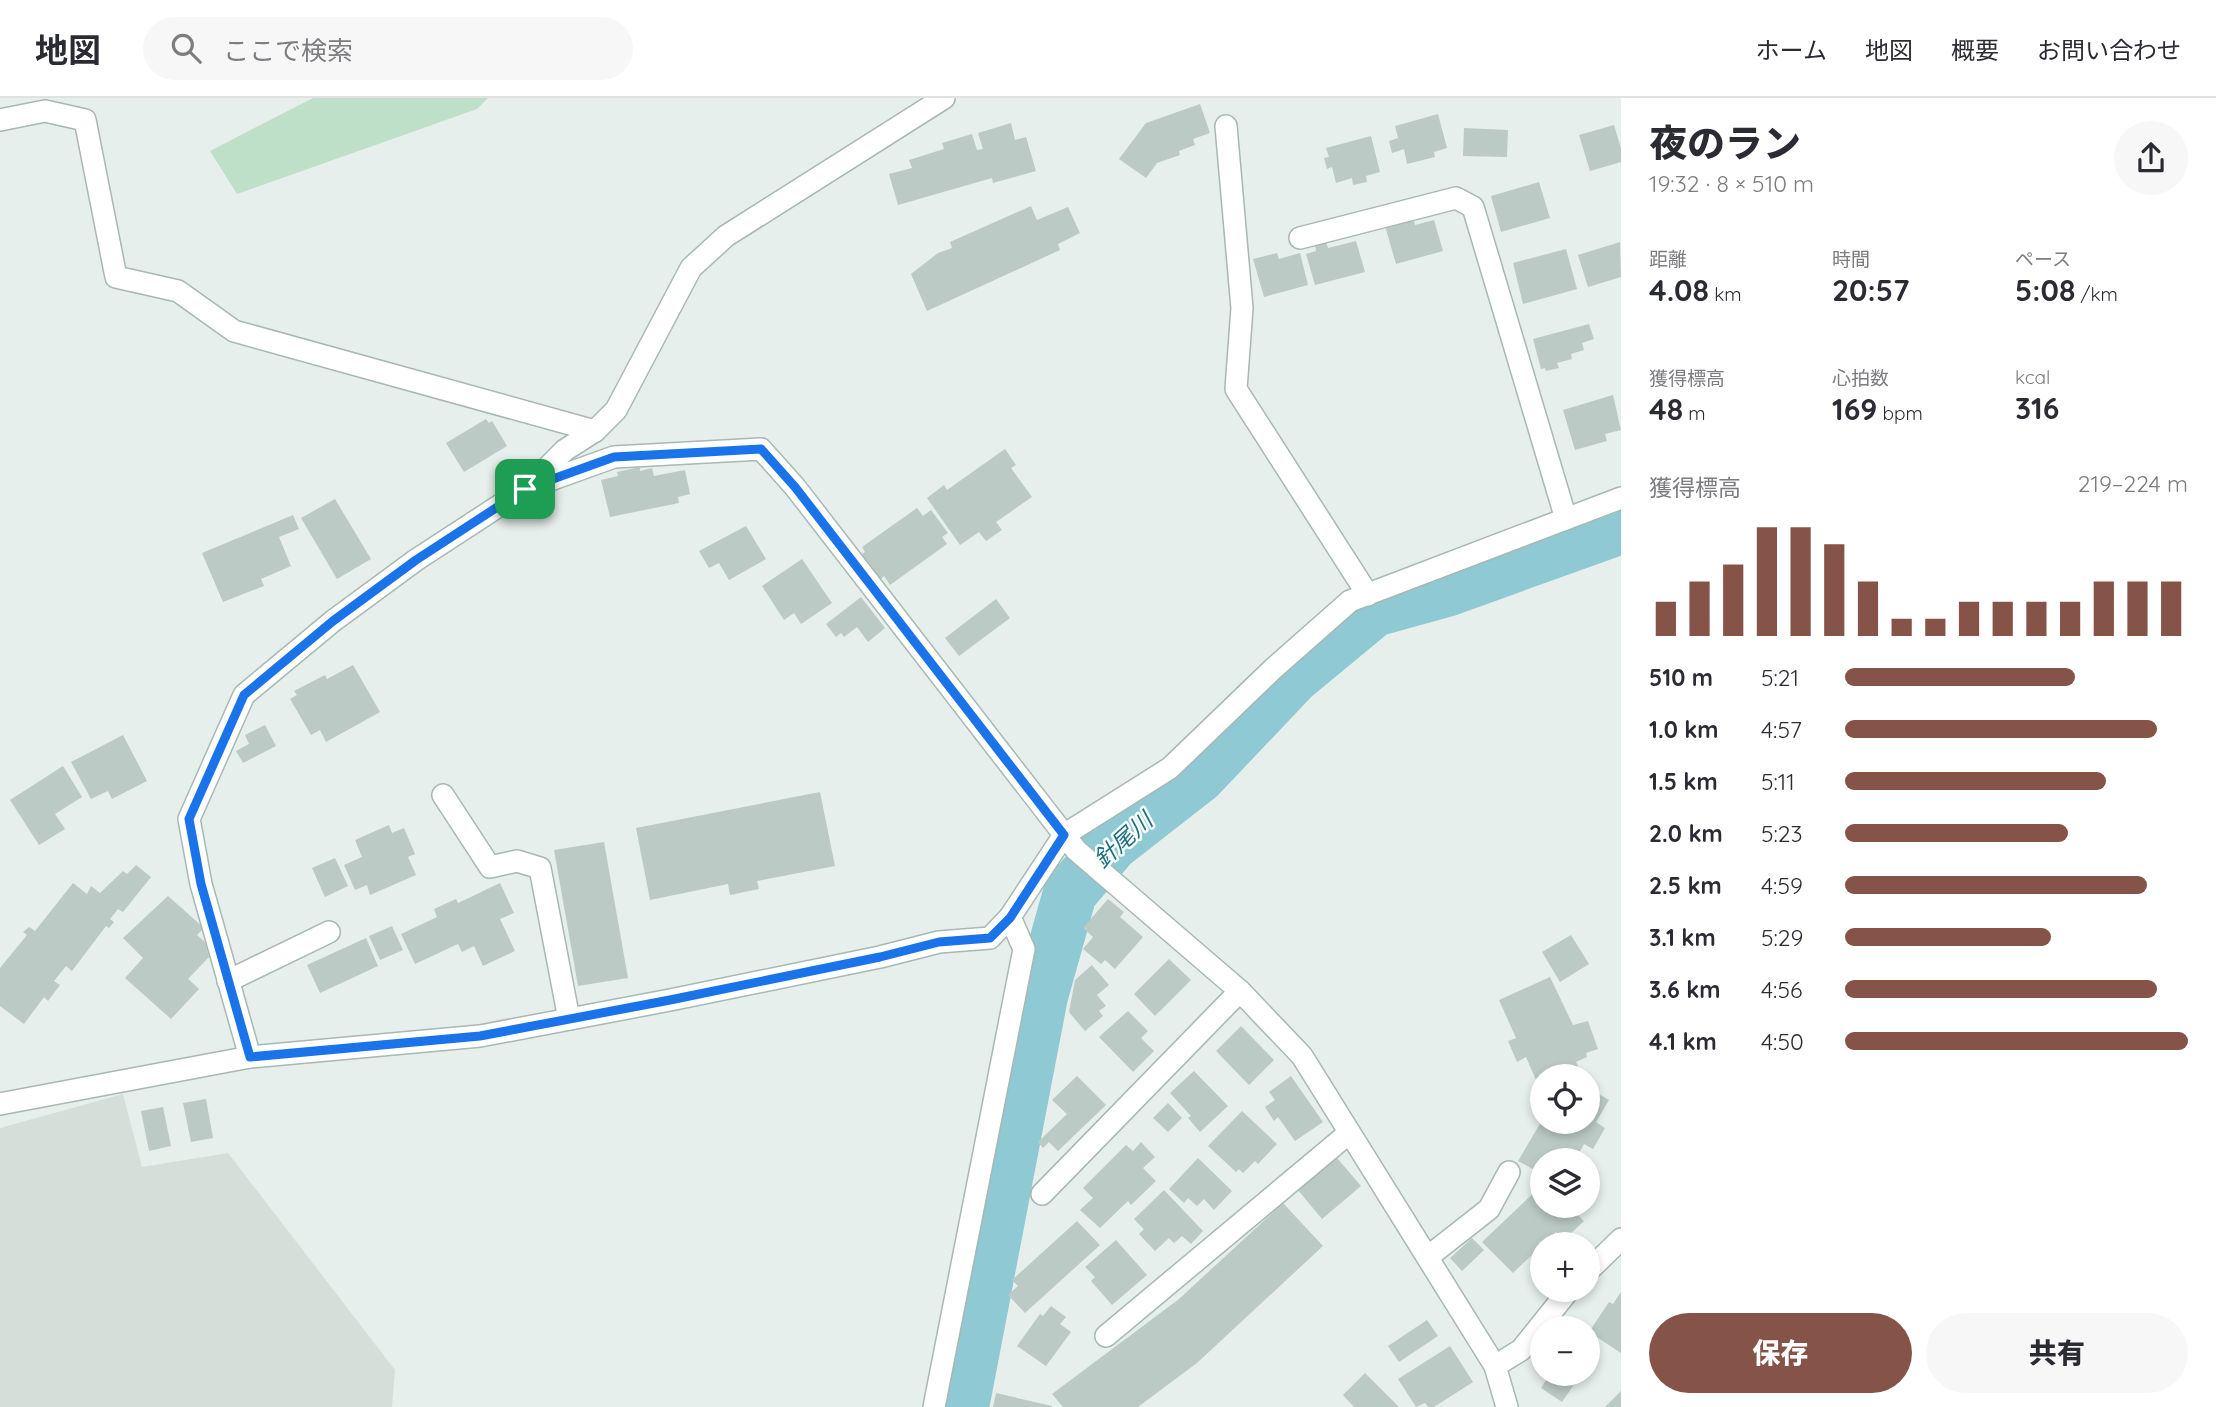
<!DOCTYPE html>
<html lang="ja">
<head>
<meta charset="utf-8">
<style>
	:root { --surface:#fff; --page:#f7f7f7; --text:#2b2b33; --muted:#7c7c81; --line:#e1e1e2; --accent:#855347 }
	body { margin:0; font-family:Quicksand,"Noto Sans JP",sans-serif; background:var(--page); color:var(--text); height:100vh; display:flex; flex-direction:column; font-size:26px; white-space:nowrap }
	* { box-sizing:border-box; margin:0 }
	p { font-size:23px; color:var(--muted) }
	.icon { flex:none; width:38px; height:38px; fill:none; stroke:currentColor; stroke-width:2; stroke-linecap:round; stroke-linejoin:round }
	.map { position:relative; flex:1; overflow:hidden }
	.panel { display:flex; flex-direction:column; background:var(--surface); width:595px }
	.panel>* { flex:none }
	.buttons { position:absolute; left:1530px; top:966px; display:grid; gap:14px }
	.buttons a { display:grid; place-items:center; width:70px; height:70px; border-radius:50%; background:var(--surface); box-shadow:0 4px 10px #0003; font-size:35px }
	.pin { position:absolute; display:grid; place-items:center; width:60px; height:60px; color:#fff; margin:-30px; border-radius:14px; box-shadow:0 4px 10px #0006 }
	.round { display:grid; place-items:center; flex:none; width:74px; height:74px; border-radius:37px; background:var(--page) }
	.overview { display:flex; align-items:center; justify-content:space-between; height:119px; padding:0 28px }
	h1 { font-size:38px; font-weight:800; line-height:52px }
	.stats { display:grid; grid-template-columns:repeat(3,1fr); gap:10px; height:119px; padding:7px 28px }
	.stats div { display:grid; align-content:center }
	.stats b { font-size:30px; font-weight:800 }
	.stats small { font-size:19px; font-weight:400 }
	.stats p { font-size:19px }
	.chart { height:196px; padding:14px 28px }
	.chart p { display:flex; justify-content:space-between }
	.chart svg { width:100%; height:126px; margin-top:7px; stroke:var(--accent); stroke-width:6 }
	.button { display:flex; gap:14px; margin-top:auto; padding:14px 28px }
	.button a { flex:1; height:80px; border-radius:42px; background:var(--accent); color:#fff; font-size:28px; font-weight:800; line-height:80px; text-align:center }
	.button a+a { background:var(--page); color:var(--text) }
	ul { padding:0 28px; list-style:none; font-size:23px }
	li { display:grid; grid-template-columns:112px 84px 1fr; align-items:center; height:52px }
	li i { height:18px; border-radius:9px; background:var(--accent) }
	header { display:flex; align-items:center; gap:42px; box-sizing:border-box; height:98px; padding:0 35px; background:var(--surface); border-bottom:2px solid var(--line) }
	header strong { font-size:33px }
	nav { display:flex; gap:38px; margin-inline-start:auto; font-size:24px }
	.search { width:490px; height:63px; background:var(--page); display:flex; align-items:center; gap:18px; box-sizing:border-box; padding:0 24px; border-radius:38px; color:var(--muted); font-size:26px }
	main { display:flex; flex:1; min-height:0 }
	.map>svg:first-child { display:block }
	.built { fill:#d4dfda }
	.green { fill:#bfe0c8 }
	.lines { fill:none; stroke-linecap:round; stroke-linejoin:round }
	.river { stroke:#8ec9d4; stroke-width:54 }
	.building { fill:#bbcac4 }
	.minor-casing { stroke:#a8b8b2; stroke-width:24 }
	.minor { stroke:#fff; stroke-width:21 }
	.route-casing { stroke:#fff; stroke-width:14 }
	.route { stroke:#1a73e8; stroke-width:9 }
	.labels { text-anchor:middle; stroke-width:5; stroke-linejoin:round; paint-order:stroke }
	.water-label { font-size:23px; font-style:italic; fill:#1c6f80; stroke:#f7fbf9 }
</style>
</head>
<body>
<header>
<strong>地図</strong>
<div class="search"><svg class="icon" aria-label="search" viewBox="0 0 24 24"><circle cx="10" cy="10" r="6"/><path d="M15 15l6 6"/></svg>ここで検索</div>
<nav><a>ホーム</a><a>地図</a><a>概要</a><a>お問い合わせ</a></nav>
</header>
<main>
<div class="map">
<svg width="1621" height="1309" viewBox="0 0 1621 1309">
	<rect width="100%" height="100%" fill="#e6efeb"/>
	<path class="built" d="M123 996 142 1069 228 1055 395 1272 392 1309H0V1030Z"/>
	<path class="green" d="M313 0H488L477 11 237 96 210 53Z"/>
	<g class="lines">
		<path class="river" d="M962 1309 1041 898 1070 795 1112 746 1199 678 1293 579 1374 512 1446 492 1621 429"/>
	</g>
	<g class="building">
		<path d="M1200 6 1210 35 1193 41 1195 47 1179 53 1180 57 1157 65 1146 80 1119 61 1146 25Z"/>
		<path d="M1438 16 1447 50 1434 54 1435 59 1407 66 1404 51 1392 55 1389 43 1398 40 1395 28Z"/>
		<path d="M1011 25 1015 42 1026 39 1036 73 993 85 992 80 898 107 889 76 912 70 909 62 944 51 942 45 972 36 977 52 983 51 978 35Z"/>
		<path d="M1614 27 1621 50V64L1590 73 1579 37Z"/>
		<path d="M1464 30 1508 32 1507 59 1463 58Z"/>
		<path d="M1371 38 1380 74 1366 78 1367 84 1353 87 1352 80 1336 85 1332 69 1327 71 1324 60 1329 59 1326 50Z"/>
		<path d="M1539 84 1550 120 1501 134 1491 98Z"/>
		<path d="M1031 108 1037 122 1068 109 1080 135 1058 146 1060 152 927 213 911 176 938 155 952 150 950 144Z"/>
		<path d="M1413 120 1415 127 1434 122 1443 153 1396 166 1385 128Z"/>
		<path d="M1356 143 1365 174 1315 187 1306 156 1316 153 1315 147 1326 144 1328 150Z"/>
		<path d="M1620 144 1621 179 1588 189 1578 157Z"/>
		<path d="M1566 151 1577 191 1523 206 1513 165Z"/>
		<path d="M1277 155 1279 161 1300 155 1308 187 1264 199 1253 161Z"/>
		<path d="M1589 226 1594 241 1582 245 1584 252 1571 256 1572 261 1557 265 1559 270 1546 273 1545 270 1541 271 1533 241Z"/>
		<path d="M1613 297 1621 332 1605 336 1607 343 1575 352 1563 312Z"/>
		<path d="M486 321 489 325 492 323 507 348 464 374 446 345Z"/>
		<path d="M1005 351 1016 367 1011 370 1032 399 996 424 1002 432 986 443 979 434 960 447 927 400 944 387 947 392Z"/>
		<path d="M640 369V373L652 370 654 378 685 372 690 396 678 399 679 405 610 419 601 382 618 378 617 374Z"/>
		<path d="M335 401 371 461 337 481 301 420Z"/>
		<path d="M917 410 923 418 931 412 948 435 942 439 947 446 890 487 884 478 879 483 860 457 865 454 862 449Z"/>
		<path d="M293 417 299 431 279 439 291 468 261 481 264 488 223 504 202 455Z"/>
		<path d="M746 428 766 461 729 482 719 465 709 470 699 453Z"/>
		<path d="M802 461 832 505 801 526 794 515 784 522 762 488Z"/>
		<path d="M861 499 885 530 868 544 857 529 844 539 841 535 836 539 826 526Z"/>
		<path d="M996 501 1010 520 959 558 945 540Z"/>
		<path d="M353 567 380 614 326 644 320 632 311 637 290 601 297 597 294 593 325 577 327 581Z"/>
		<path d="M265 627 276 648 243 665 236 653 249 646 245 637Z"/>
		<path d="M123 637 147 683 112 701 108 693 91 701 71 664Z"/>
		<path d="M63 668 82 699 55 716 65 731 39 747 10 702Z"/>
		<path d="M820 694 835 768 757 783 759 791 730 797 728 786 650 802 636 730Z"/>
		<path d="M389 727 392 735 404 730 415 756 408 759 416 777 370 797 367 787 355 792 344 767 362 759 355 742Z"/>
		<path d="M604 744 628 880 578 888 554 752Z"/>
		<path d="M335 760 348 788 325 799 312 770Z"/>
		<path d="M136 767 151 779 123 814 118 811 110 821 114 824 109 830 106 828 72 873 66 868 54 883 60 887 48 903 44 899 24 926 0 908V870L27 837 23 834 29 829 35 833 73 785 87 796 91 788 100 795 123 773 127 776Z"/>
		<path d="M500 785 514 815 500 821 515 853 483 868 474 848 462 854 458 846 415 866 401 836 437 819 434 811 456 801 458 805Z"/>
		<path d="M168 798 204 830 197 837 205 844 209 859 188 881 199 891 171 921 125 880 143 860 123 840Z"/>
		<path d="M1108 801 1124 814 1120 819 1143 839 1115 871 1105 862 1101 866 1083 851 1093 839 1083 830Z"/>
		<path d="M392 828 403 852 380 862 369 838Z"/>
		<path d="M1571 837 1589 866 1560 884 1542 854Z"/>
		<path d="M366 840 378 868 320 895 307 867Z"/>
		<path d="M1169 861 1191 882 1155 918 1134 896Z"/>
		<path d="M1092 867 1109 887 1097 897 1106 908 1099 913 1103 918 1085 933 1069 914 1075 882Z"/>
		<path d="M1550 879 1573 927 1588 923 1598 951 1586 955 1587 959 1576 964 1581 974 1568 978 1564 970 1536 982 1526 959 1517 964 1508 943 1516 940 1499 902Z"/>
		<path d="M1128 913 1148 933 1141 940 1154 953 1133 974 1099 939Z"/>
		<path d="M1241 928 1274 962 1249 987 1216 953Z"/>
		<path d="M1194 973 1228 1008 1200 1034 1188 1020 1191 1018 1170 995Z"/>
		<path d="M1077 978 1106 1007 1058 1053 1049 1044 1043 1050 1038 1044 1067 1016 1052 1002Z"/>
		<path d="M1291 978 1323 1024 1295 1043 1278 1019 1274 1023 1265 1009 1275 1002 1269 994Z"/>
		<path d="M1587 989 1609 1002 1596 1024 1605 1030 1593 1051 1584 1046 1575 1062H1542V1076L1518 1063 1541 1024H1587Z"/>
		<path d="M206 1001 213 1040 191 1044 183 1005Z"/>
		<path d="M1168 1005 1182 1020 1168 1034 1153 1020Z"/>
		<path d="M163 1009 171 1048 149 1053 141 1013Z"/>
		<path d="M1242 1013 1277 1046 1258 1066 1255 1063 1243 1075 1239 1071 1236 1074 1208 1048Z"/>
		<path d="M1141 1044 1155 1059 1143 1070 1156 1083 1131 1107 1128 1103 1100 1130 1080 1112 1093 1100 1083 1090 1126 1047 1133 1053Z"/>
		<path d="M1198 1060 1232 1093 1214 1112 1204 1101 1197 1108 1188 1100 1184 1105 1169 1091Z"/>
		<path d="M1337 1060 1361 1088 1322 1121 1298 1092Z"/>
		<path d="M1542 1087V1108H1569L1584 1123 1564 1142 1556 1134 1513 1175 1482 1144Z"/>
		<path d="M1164 1092 1203 1133 1191 1146 1182 1138 1174 1145 1169 1140 1155 1153 1139 1136 1144 1131 1134 1121Z"/>
		<path d="M1283 1105 1323 1148 1197 1265 1138 1309H1063L1052 1296 1179 1201Z"/>
		<path d="M1077 1123 1100 1147 1025 1215 1008 1197 1018 1188 1012 1182Z"/>
		<path d="M1472 1140 1484 1152 1462 1173 1450 1160Z"/>
		<path d="M1116 1142 1147 1177 1112 1207 1091 1183 1095 1179 1085 1169Z"/>
		<path d="M1621 1194V1255L1589 1234 1609 1204 1613 1206Z"/>
		<path d="M1051 1208 1066 1219 1060 1226 1071 1234 1046 1268 1017 1248 1040 1216 1043 1218Z"/>
		<path d="M1427 1222 1438 1238 1399 1264 1388 1248Z"/>
		<path d="M1450 1248 1473 1284 1434 1309H1428L1425 1305 1416 1309 1398 1281Z"/>
		<path d="M1365 1275 1399 1309H1354L1343 1297Z"/>
		<path d="M1550 1276H1567L1577 1282 1562 1304 1541 1290Z"/>
		<path d="M1621 1293V1309H1605Z"/>
		<path d="M996 1295 1052 1308V1309H993Z"/>
	</g>
	<g class="lines">
		<defs>
			<g id="minor">
				<path d="M0 22 45 13 85 22 116 179 178 193 234 233 595 333"/>
				<path d="M1226 28 1242 210 1236 291 1368 497"/>
				<path d="M1300 140 1456 100 1473 109 1566 421"/>
				<path d="M525 391 614 359 761 351 795 389 1076 752 1240 893 1302 958 1495 1268 1507 1309"/>
				<path d="M443 697 490 769 517 763 540 770 569 921"/>
				<path d="M228 883 329 834"/>
				<path d="M250 959 201 786 189 721 244 597 333 523 416 462 528 389 565 352 595 333 616 312 691 170 726 138 944 0"/>
				<path d="M0 1006 250 959 480 938 670 902 880 859 939 844 990 840 1010 819 1064 737 1170 670 1274 570 1350 503 1621 400"/>
				<path d="M1042 1096 1240 893"/>
				<path d="M1429 1158 1489 1111 1509 1074"/>
				<path d="M1587 1174 1621 1141"/>
				<path d="M1106 1238 1349 1035"/>
				<path d="M1495 1268 1521 1252 1569 1192"/>
				<path d="M934 1309 1024 851 1010 819"/>
			</g>
		</defs>
		<use href="#minor" class="minor-casing"/>
		<use href="#minor" class="minor"/>
	</g>
	<g class="lines">
		<defs>
			<path id="route" d="M761 351 795 389 1064 737 1010 820 990 840 939 844 880 859 670 902 480 938 250 959 201 786 189 721 244 597 333 523 416 462 525 391 614 359Z"/>
		</defs>
		<use href="#route" class="route-casing"/>
		<use href="#route" class="route"/>
	</g>
	<g class="labels">
		<g class="water-label">
			<text transform="translate(1123 742) rotate(-42)" y="8">針尾川</text>
		</g>
	</g>
</svg>
<div class="buttons">
<a><svg class="icon" aria-label="locate" viewBox="0 0 24 24"><circle cx="12" cy="12" r="6"/><path d="M12 2v4M12 18v4M2 12h4M18 12h4"/></svg></a>
<a><svg class="icon" aria-label="layers" viewBox="0 0 24 24"><path d="M12 4l9 5-9 5-9-5zM3 14l9 5 9-5"/></svg></a>
<a>+</a>
<a>−</a>
</div>
<div class="pin" style="left:525px;top:391px;background:#1e9e55"><svg class="icon" aria-label="arrive" viewBox="0 0 24 24"><path d="M6 21V4h12l-3 4 3 4H6"/></svg></div>
</div>
<section class="panel">
<div class="overview"><div><h1>夜のラン</h1><p>19:32 · 8 × 510 m</p></div><a class="round"><svg class="icon" aria-label="share" viewBox="0 0 24 24"><path d="M12 15V3M7 8l5-5 5 5M5 13v7h14v-7"/></svg></a></div>
<div class="stats">
<div><p>距離</p><b>4.08<small> km</small></b></div>
<div><p>時間</p><b>20:57</b></div>
<div><p>ペース</p><b>5:08<small> /km</small></b></div>
</div>
<div class="stats">
<div><p>獲得標高</p><b>48<small> m</small></b></div>
<div><p>心拍数</p><b>169<small> bpm</small></b></div>
<div><p>kcal</p><b>316</b></div>
</div>
<div class="chart"><p><span>獲得標高</span>219–224 m</p>
<svg viewBox="0 0 160 44" preserveAspectRatio="none"><path d="M5 44V32M15 44V25M25 44V19M35 44V6M45 44V6M55 44V12M65 44V25M75 44V38M85 44V38M95 44V32M105 44V32M115 44V32M125 44V32M135 44V25M145 44V25M155 44V25"/></svg>
</div>
<ul>
<li><b>510 m</b>5:21<i style="width:67%"></i></li>
<li><b>1.0 km</b>4:57<i style="width:91%"></i></li>
<li><b>1.5 km</b>5:11<i style="width:76%"></i></li>
<li><b>2.0 km</b>5:23<i style="width:65%"></i></li>
<li><b>2.5 km</b>4:59<i style="width:88%"></i></li>
<li><b>3.1 km</b>5:29<i style="width:60%"></i></li>
<li><b>3.6 km</b>4:56<i style="width:91%"></i></li>
<li><b>4.1 km</b>4:50<i style="width:100%"></i></li>
</ul>
<div class="button"><a>保存</a><a>共有</a></div>
</section>
</main>
</body>
</html>
